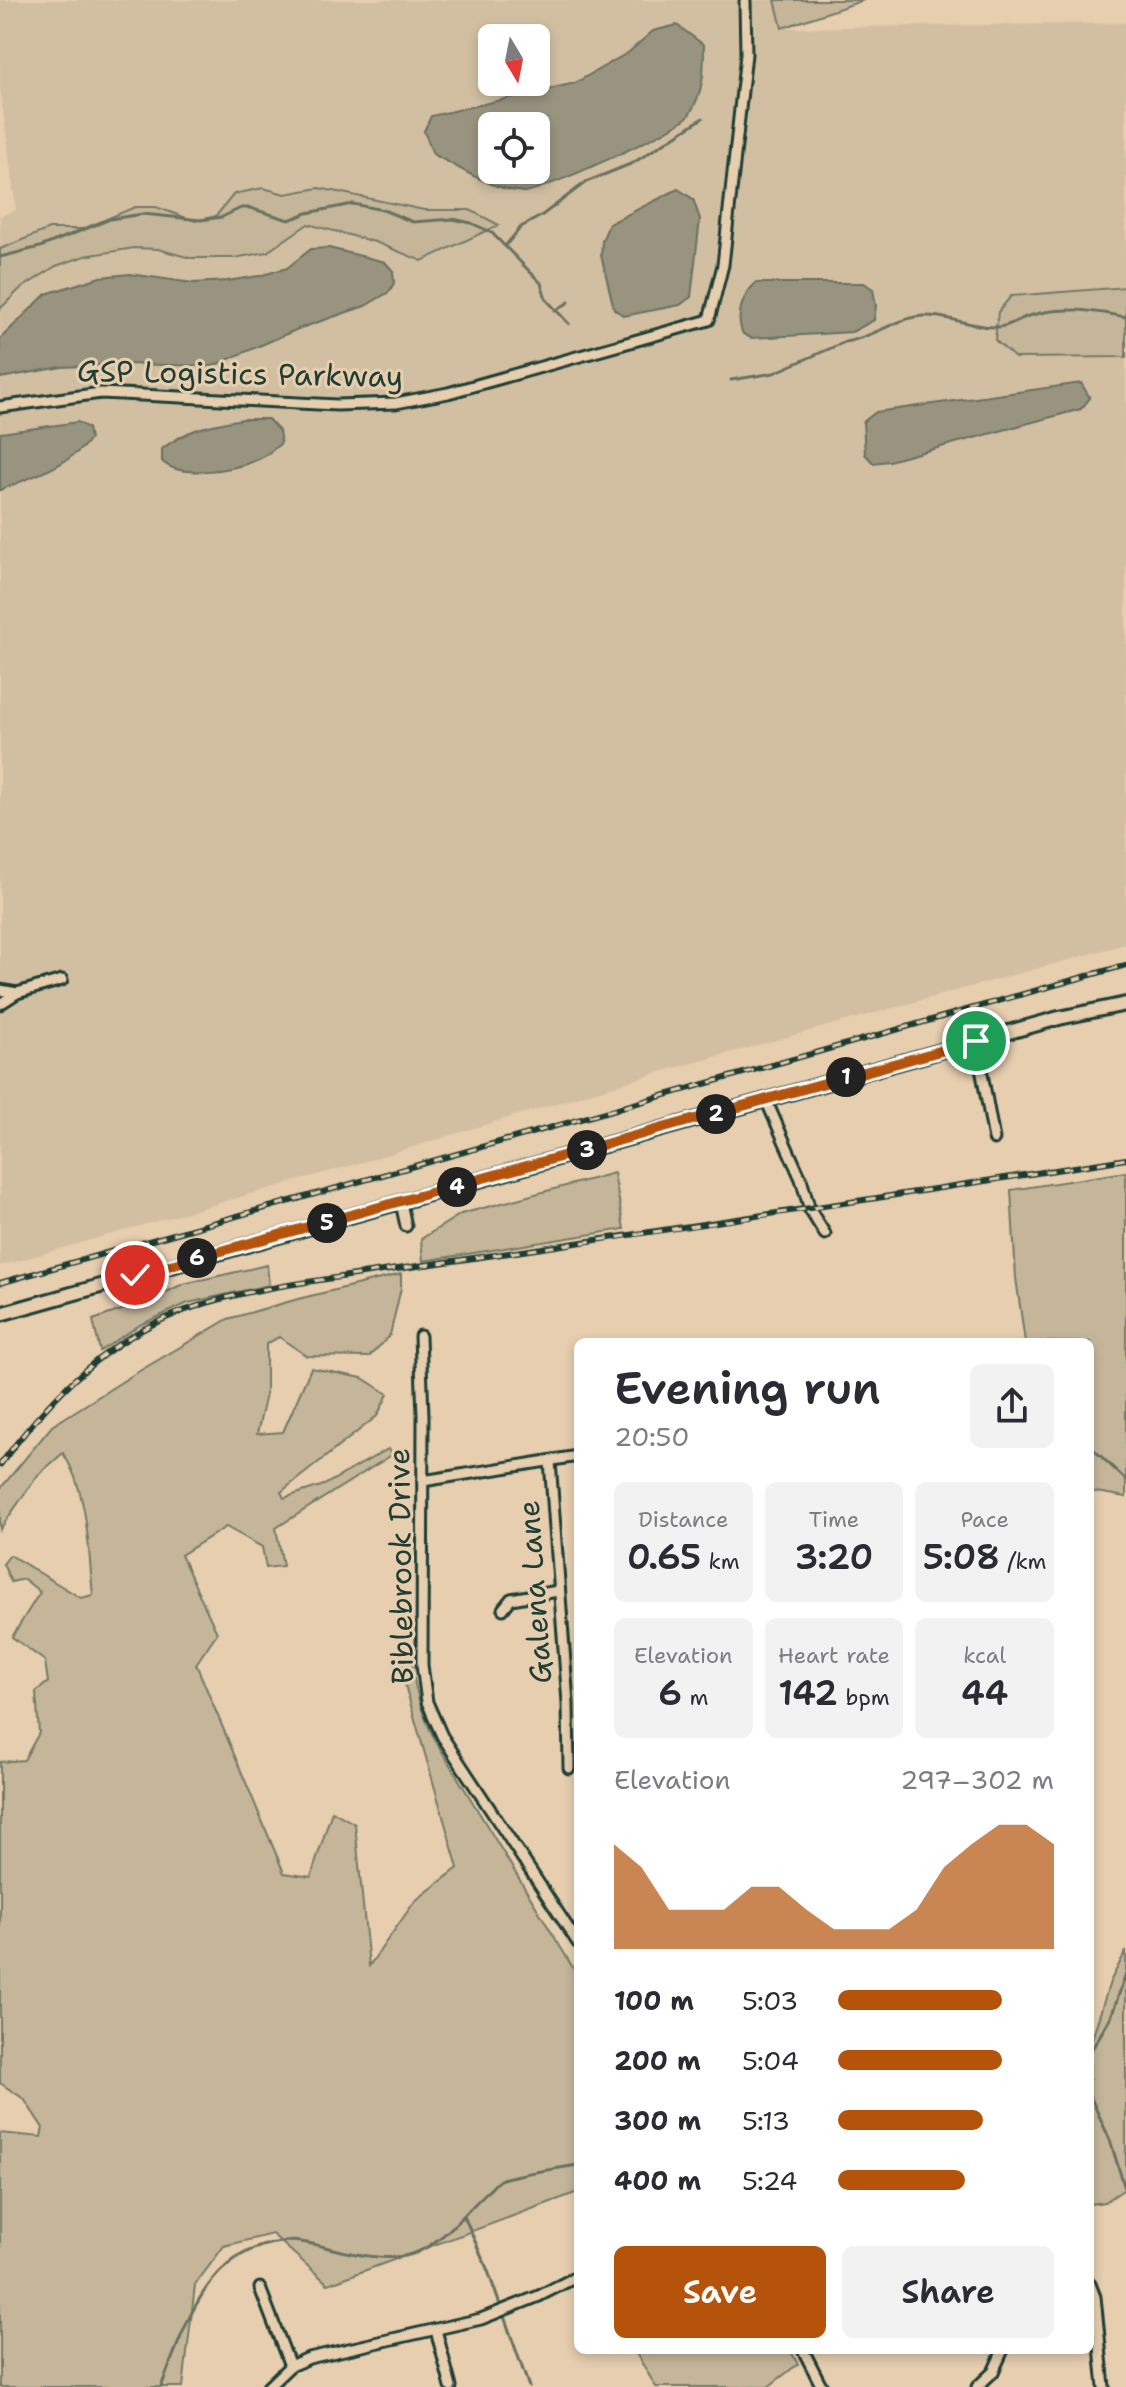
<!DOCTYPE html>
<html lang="en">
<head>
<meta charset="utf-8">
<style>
	:root { --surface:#fff; --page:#f2f2f3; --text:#2b2b33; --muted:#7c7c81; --accent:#b45309 }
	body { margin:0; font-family:"Shantell Sans",sans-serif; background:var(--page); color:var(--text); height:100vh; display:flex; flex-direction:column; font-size:30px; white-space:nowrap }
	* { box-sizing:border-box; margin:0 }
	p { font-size:26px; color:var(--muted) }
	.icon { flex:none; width:44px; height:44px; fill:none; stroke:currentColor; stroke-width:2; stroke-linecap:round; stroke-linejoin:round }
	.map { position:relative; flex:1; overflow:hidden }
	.panel { position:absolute; left:574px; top:1338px; width:520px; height:1016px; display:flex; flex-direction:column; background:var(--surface); border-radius:12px; box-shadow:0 4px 12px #0003 }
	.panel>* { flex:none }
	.needle { width:52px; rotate:170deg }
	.fabs { position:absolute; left:478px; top:24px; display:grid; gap:16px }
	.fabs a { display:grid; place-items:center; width:72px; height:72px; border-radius:12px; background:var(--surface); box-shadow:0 4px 12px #0003; font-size:40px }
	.pin { position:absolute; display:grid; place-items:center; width:68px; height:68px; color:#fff; margin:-34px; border:4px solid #fff; border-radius:50%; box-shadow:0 2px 8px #0007 }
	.km { position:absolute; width:40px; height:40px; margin:-20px; border-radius:50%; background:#222; color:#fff; font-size:22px; line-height:40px; text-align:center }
	.round { display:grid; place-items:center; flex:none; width:84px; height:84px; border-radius:12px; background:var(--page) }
	.overview { display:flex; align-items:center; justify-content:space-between; height:136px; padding:0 40px }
	h1 { font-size:44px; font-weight:600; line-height:60px }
	.metrics { display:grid; grid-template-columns:repeat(3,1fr); gap:12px; height:136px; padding:8px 40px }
	.metrics div { display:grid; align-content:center; border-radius:12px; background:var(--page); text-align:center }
	.metrics b { font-size:34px; font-weight:600 }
	.metrics small { font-size:22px; font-weight:400 }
	.metrics p { font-size:22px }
	.chart { height:224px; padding:16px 40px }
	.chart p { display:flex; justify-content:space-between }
	.chart svg { width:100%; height:144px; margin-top:8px; fill:var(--accent); opacity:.7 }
	.primary-button { display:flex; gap:16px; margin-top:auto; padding:16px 40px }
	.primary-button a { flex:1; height:92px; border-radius:12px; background:var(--accent); color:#fff; font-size:32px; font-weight:600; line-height:92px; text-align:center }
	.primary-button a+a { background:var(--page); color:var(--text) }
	ul { padding:0 40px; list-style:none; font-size:26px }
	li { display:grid; grid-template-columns:128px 96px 1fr; align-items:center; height:60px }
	li i { height:20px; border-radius:10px; background:var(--accent) }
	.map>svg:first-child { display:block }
	.built { fill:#d2bfa2; fill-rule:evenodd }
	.green { fill:#c5b69a; stroke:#727a67; stroke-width:2 }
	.water { fill:#98947f; stroke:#687161; stroke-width:2; fill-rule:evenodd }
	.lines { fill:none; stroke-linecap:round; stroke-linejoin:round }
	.stream { stroke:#687161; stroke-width:3 }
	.street-casing { stroke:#1f3d34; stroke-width:15 }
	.secondary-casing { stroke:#1f3d34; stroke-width:18 }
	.street { stroke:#e6ceaf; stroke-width:9 }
	.secondary { stroke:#e6ceaf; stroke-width:12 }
	.rail-casing { stroke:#1f3d34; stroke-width:6 }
	.rail { stroke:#e6ceaf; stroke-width:3; stroke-dasharray:9; stroke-linecap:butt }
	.route-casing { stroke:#fff; stroke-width:16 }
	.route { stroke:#b45309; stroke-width:10 }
	.labels { text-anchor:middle; stroke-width:6; stroke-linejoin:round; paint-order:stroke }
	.street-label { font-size:30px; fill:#1f3d34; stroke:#e6ceaf }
</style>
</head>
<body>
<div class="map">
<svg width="1126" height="2387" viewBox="0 0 1126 2387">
	<rect width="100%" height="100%" fill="#e6ceaf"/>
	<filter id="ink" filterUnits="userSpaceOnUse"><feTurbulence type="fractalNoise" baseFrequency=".0125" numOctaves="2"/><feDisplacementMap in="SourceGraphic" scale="16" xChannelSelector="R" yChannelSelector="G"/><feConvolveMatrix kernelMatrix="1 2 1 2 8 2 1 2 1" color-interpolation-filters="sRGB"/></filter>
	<g filter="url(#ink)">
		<path class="built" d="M0 0H775L782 28 1126 23V944L646 1076 373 1159 0 1266V216L16 210 0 87ZM492 38H536V82H492ZM492 126H536V170H492Z"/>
		<g class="green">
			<path d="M775 0H864L782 28Z"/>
			<path d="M263 188 285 194 319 188 424 210H470L499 225 422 261 375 242 308 224 267 252 234 258H190L158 249 134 248 85 256 56 266 19 290 0 309V249L49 229H83L135 207H156L195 221 216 216 234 194Z"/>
			<path d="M1126 287V357L1015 358 995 340 998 312 1011 296Z"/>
			<path d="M1126 1172V1497L1090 1491V1342H1025L1016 1278 1011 1190Z"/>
			<path d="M614 1173 624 1229 423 1261 421 1239 461 1214Z"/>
			<path d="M267 1265 269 1285 188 1303 140 1325 100 1351 93 1320 150 1300 183 1284Z"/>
			<path d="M401 1274V1288L390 1335 369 1357 307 1356 279 1337 266 1344V1394L257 1434 283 1432 311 1368 362 1378 388 1394 377 1416 281 1492 284 1498 324 1485 388 1449 393 1454 276 1528 283 1566 266 1568 262 1547 226 1527 181 1555 217 1633 196 1664 284 1873 311 1877 332 1811 355 1824 369 1966 415 1901 458 1868 405 1685 403 1658 411 1657C414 1688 421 1712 435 1740L578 1976V2192L328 2284 272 2234 224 2246 195 2285 183 2387H0V2133L41 2137 43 2128 24 2099 0 2083V1762L24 1760 39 1733 36 1692 48 1682 45 1661 12 1637 40 1592 24 1579 11 1582 3 1564 10 1555 81 1598 93 1595C88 1549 89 1493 63 1453L38 1475 0 1529V1489L52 1426 131 1376 228 1319 298 1299Z"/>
			<path d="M1126 1951V2188L1105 2202 1090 2204V2045L1110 1982Z"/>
			<path d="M634 2350H790L798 2364 768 2387H656Z"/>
		</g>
		<g class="water">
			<path d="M677 25 704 45C704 71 704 92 689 115 680 129 539 193 523 192 490 189 462 169 433 154L424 131 431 116 575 83 629 52 653 31ZM536 126V170H492V126Z"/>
			<path d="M678 189 693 199 700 219 691 297 680 305 624 316 614 309 601 255 602 241 609 224Z"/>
			<path d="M329 248 385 262 393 271 394 283 389 292 365 306 298 329 213 366 120 364 62 367 0 378V339L46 294 100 277 130 274 193 283 227 281 259 276 287 268 311 249Z"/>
			<path d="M756 283H864L873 289 876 306 874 320 852 332 751 338 743 334C735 317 742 295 756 283Z"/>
			<path d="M1081 383 1090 398 1081 409 889 461 873 463 865 454 863 422 876 412Z"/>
			<path d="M242 419H268L279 431 281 443C273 450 264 458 254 461 233 470 178 479 162 461V449C189 428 210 425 242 419Z"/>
			<path d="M78 422 88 428 90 439C70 466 30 477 0 490V433Z"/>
		</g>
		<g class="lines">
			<g class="stream">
				<path d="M506 245 521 227 541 216 586 182 633 163 703 118"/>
				<path d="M0 257 40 247 110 219 143 214 201 220 222 217 241 208H250L289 220 307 213 353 204 383 210 413 222 453 219 471 223 491 232 541 283 546 299 569 324"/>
				<path d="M555 311 569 302"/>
				<path d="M731 380 774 373 845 342C870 338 891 322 915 317 941 312 968 327 994 327 1007 328 1016 320 1029 316 1061 305 1094 311 1126 317"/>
				<path d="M1090 1446 1126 1480"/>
				<path d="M1090 2052 1111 2017 1126 1974"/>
				<path d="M1090 2096 1110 2140 1126 2192"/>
				<path d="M464 2216 488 2271 529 2387"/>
				<path d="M161 2387C185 2327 206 2250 281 2242 301 2239 322 2247 341 2251 365 2256 394 2262 418 2252 446 2239 465 2212 487 2192 491 2189 496 2182 500 2180 513 2174 561 2168 578 2165"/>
			</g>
			<defs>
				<g id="street">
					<path d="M0 407 101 393 337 405 396 403 448 393 709 320 723 265 746 54 745 1"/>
					<path d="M0 990 17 993"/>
					<path d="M0 1004 17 993 62 980"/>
					<path d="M976 1041 994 1139"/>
					<path d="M766 1100 801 1179 810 1210 825 1234"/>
					<path d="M401 1203 406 1226"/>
					<path d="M420 1336 423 1416 422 1665 427 1702 442 1736 578 1943"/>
					<path d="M550 1461 568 1703 569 1768"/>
					<path d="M423 1481 578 1456"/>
					<path d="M503 1609 511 1599 558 1591"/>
					<path d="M1090 2284 1095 2297 1104 2387"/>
					<path d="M260 2288 290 2366"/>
					<path d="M436 2330 451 2387"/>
					<path d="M803 2350 822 2387"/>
					<path d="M268 2387 290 2366 309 2358 481 2319 539 2296 578 2276"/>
					<path d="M977 2387 993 2372 1003 2350"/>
				</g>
				<path id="secondary" d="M0 1314 1059 1018 1126 1004"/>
			</defs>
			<use href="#street" class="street-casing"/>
			<use href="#secondary" class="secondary-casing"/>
			<use href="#street" class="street"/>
			<use href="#secondary" class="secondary"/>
			<defs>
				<g id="rail">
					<path d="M0 1283 1126 965"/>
					<path d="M0 1465C44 1405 96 1349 166 1318 223 1293 286 1285 348 1276 404 1268 460 1260 516 1252 719 1223 923 1191 1126 1159"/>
				</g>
			</defs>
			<use href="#rail" class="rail-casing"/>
			<use href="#rail" class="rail"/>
		</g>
	</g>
	<g class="lines" filter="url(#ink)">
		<defs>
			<path id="route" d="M135 1275 976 1041"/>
		</defs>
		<use href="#route" class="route-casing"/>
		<use href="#route" class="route"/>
	</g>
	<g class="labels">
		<g class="street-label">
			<text transform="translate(240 374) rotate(1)" y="10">GSP Logistics Parkway</text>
			<text transform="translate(401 1566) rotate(-91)" y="10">Biblebrook Drive</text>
			<text transform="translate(535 1592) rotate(-94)" y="10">Galena Lane</text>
		</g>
	</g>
</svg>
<div class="fabs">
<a><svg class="needle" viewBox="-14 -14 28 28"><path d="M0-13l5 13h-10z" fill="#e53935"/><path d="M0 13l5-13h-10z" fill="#7c7c81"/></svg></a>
<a><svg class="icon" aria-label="locate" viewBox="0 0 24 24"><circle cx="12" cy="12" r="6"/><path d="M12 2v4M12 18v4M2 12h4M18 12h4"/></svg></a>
</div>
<div class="pin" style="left:976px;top:1041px;background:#1e9e55"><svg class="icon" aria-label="arrive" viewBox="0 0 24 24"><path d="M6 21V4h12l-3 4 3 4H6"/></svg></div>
<div class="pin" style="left:135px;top:1275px;background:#d93025"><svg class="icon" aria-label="check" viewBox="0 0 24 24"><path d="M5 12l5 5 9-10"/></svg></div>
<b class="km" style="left:846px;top:1077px">1</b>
<b class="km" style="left:716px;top:1114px">2</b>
<b class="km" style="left:587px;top:1150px">3</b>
<b class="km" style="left:457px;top:1187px">4</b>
<b class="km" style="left:327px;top:1223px">5</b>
<b class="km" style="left:197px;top:1258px">6</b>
<section class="panel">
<div class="overview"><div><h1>Evening run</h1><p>20:50</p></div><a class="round"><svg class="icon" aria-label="share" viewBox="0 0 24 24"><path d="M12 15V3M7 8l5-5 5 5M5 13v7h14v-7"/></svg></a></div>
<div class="metrics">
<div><p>Distance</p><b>0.65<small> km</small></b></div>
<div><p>Time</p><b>3:20</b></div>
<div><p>Pace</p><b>5:08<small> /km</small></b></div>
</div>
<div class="metrics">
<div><p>Elevation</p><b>6<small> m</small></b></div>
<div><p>Heart rate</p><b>142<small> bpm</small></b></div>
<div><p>kcal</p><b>44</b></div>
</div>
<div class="chart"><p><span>Elevation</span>297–302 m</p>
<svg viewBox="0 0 160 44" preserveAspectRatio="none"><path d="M0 44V12L10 19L20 32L30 32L40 32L50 25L60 25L70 32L80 38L90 38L100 38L110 32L120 19L130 12L140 6L150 6L160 12V44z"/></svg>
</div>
<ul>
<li><b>100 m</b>5:03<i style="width:76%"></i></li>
<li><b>200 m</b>5:04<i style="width:76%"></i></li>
<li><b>300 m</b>5:13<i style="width:67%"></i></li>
<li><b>400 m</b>5:24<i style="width:59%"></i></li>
</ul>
<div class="primary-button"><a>Save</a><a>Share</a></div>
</section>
</div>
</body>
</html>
